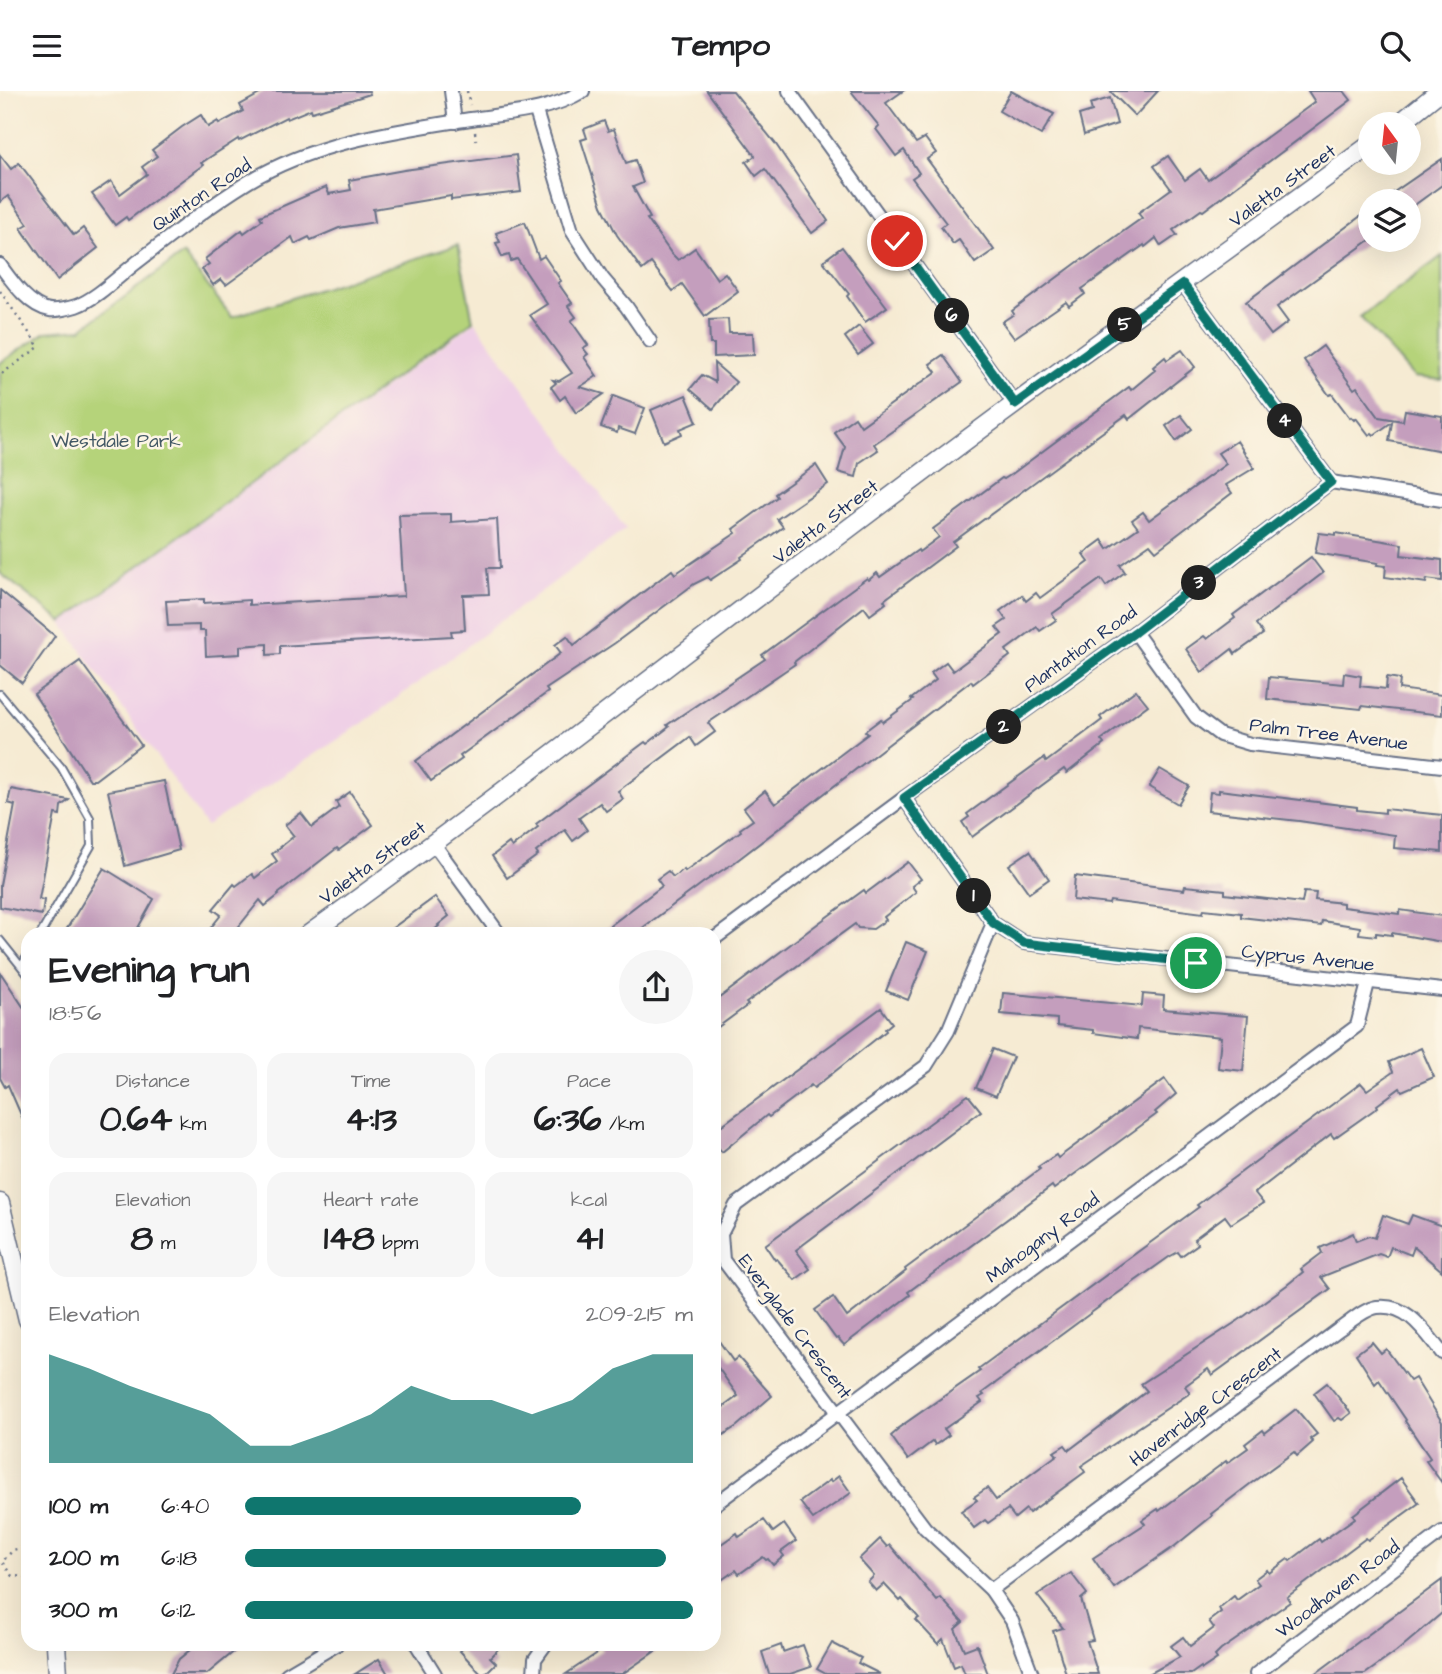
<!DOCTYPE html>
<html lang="en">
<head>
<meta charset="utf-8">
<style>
	:root { --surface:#fff; --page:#f6f6f6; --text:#202124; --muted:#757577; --accent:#0f766e }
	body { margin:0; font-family:"Architects Daughter",sans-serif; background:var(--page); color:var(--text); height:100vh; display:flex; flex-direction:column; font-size:26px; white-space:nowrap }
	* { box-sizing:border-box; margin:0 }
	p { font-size:23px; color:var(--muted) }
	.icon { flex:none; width:38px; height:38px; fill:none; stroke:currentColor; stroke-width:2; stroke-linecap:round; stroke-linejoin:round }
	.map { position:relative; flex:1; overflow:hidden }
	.sheet { position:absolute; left:21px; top:836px; width:700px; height:724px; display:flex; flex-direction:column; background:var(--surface); border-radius:21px; box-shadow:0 7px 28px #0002 }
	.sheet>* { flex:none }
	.needle { width:46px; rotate:345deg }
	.tools { position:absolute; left:1358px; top:21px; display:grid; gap:14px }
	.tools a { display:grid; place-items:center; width:63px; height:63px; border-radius:50%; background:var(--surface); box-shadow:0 7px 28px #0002; font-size:35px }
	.pin { position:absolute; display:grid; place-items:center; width:60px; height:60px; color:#fff; margin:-30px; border:4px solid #fff; border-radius:50%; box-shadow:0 2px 7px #0007 }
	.km { position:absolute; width:35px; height:35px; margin:-18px; border-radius:50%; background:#222; color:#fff; font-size:19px; line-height:35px; text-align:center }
	.round { display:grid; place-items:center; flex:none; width:74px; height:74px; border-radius:37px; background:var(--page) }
	.summary { display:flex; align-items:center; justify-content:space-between; height:119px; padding:0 28px }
	h1 { font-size:38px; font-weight:700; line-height:52px }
	.figures { display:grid; grid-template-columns:repeat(3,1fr); gap:10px; height:119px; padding:7px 28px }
	.figures div { display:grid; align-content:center; border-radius:18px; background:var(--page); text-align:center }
	.figures b { font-size:35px; font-weight:700 }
	.figures small { font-size:19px; font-weight:400 }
	.figures p { font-size:19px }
	.chart { height:196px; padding:14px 28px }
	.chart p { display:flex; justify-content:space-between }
	.chart svg { width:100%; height:126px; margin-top:7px; fill:var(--accent); opacity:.7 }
	ul { padding:0 28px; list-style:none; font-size:23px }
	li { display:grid; grid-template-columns:112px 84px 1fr; align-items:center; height:52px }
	li i { height:18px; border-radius:9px; background:var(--accent) }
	header { display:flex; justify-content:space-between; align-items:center; height:91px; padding:0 28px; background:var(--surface); font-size:32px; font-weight:700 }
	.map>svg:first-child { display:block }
	.built { fill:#efd0e6 }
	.green { fill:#b5d37a; stroke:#68816c; stroke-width:2 }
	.building { fill:#c49ebd }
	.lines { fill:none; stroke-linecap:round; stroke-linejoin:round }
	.lane-casing { stroke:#687187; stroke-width:10 }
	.street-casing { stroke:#687187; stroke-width:16 }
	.secondary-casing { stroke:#687187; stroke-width:21 }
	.path { stroke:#687187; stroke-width:2.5; stroke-dasharray:2 5; stroke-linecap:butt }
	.lane { stroke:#fff; stroke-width:6 }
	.street { stroke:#fff; stroke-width:12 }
	.secondary { stroke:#fff; stroke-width:18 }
	.route-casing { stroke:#fff; stroke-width:14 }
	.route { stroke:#0f766e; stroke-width:9 }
	.labels { text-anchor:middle; stroke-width:5; stroke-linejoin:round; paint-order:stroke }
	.street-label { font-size:19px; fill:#1b2f5e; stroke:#fcf5e5 }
	.park-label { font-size:19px; fill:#425865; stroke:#fcf5e5 }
</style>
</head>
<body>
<header><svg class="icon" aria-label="menu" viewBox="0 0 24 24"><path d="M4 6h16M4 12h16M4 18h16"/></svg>Tempo<svg class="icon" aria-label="search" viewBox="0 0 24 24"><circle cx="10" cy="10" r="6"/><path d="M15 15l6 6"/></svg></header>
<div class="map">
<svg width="1442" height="1583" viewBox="0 0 1442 1583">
	<rect width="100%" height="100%" fill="#fcf5e5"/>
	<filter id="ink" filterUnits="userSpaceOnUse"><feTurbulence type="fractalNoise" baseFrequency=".0143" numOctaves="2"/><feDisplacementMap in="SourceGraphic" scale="14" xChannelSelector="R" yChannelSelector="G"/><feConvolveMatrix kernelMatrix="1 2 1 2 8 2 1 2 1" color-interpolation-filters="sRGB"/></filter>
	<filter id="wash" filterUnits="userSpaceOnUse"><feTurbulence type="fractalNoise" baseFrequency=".00686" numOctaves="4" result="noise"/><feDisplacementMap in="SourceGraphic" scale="28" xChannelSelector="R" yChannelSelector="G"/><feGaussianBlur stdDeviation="1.57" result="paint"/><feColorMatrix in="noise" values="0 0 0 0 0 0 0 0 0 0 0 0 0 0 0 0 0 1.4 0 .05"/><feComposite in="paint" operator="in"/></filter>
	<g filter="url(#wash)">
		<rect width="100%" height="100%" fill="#f6ebd3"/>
		<path class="built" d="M475 231 626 438 363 632 206 735 62 532Z"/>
		<g class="green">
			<path d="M458 154 473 230 62 531 0 482V272L46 241 81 238 183 163 232 226Z"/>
			<path d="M1442 165V289L1414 286 1360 226Z"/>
		</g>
		<g id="blocks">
			<g class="building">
				<path d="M265 0H369L370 3 312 21 311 18 287 28 286 26 239 50 238 48 201 72 203 74 128 129 126 126 115 134 92 103 111 90 120 103 147 83 142 76 157 65 152 59 182 36 201 24 208 36 218 30 219 33 243 20 240 14Z"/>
				<path d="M707 0H733L775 52 828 130 812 142 765 78 756 85 746 71 755 65Z"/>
				<path d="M851 0H903L886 12 916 52 925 47 936 62 927 68 994 159 975 172 959 149 953 153 941 136 946 132 912 87 919 82 904 59 896 65 876 38 879 35Z"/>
				<path d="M1011 0 1054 23 1041 44 999 20Z"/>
				<path d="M1110 0H1158L1135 25Z"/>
				<path d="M1308 0H1344L1351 9 1203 120 1201 119 1173 139 1177 144 1161 155 1156 147 1145 156 1144 154 1082 198 1085 203 1069 215 1066 211 1014 247 1002 231 1014 223 1012 220 1082 168 1083 169 1142 127 1138 122 1171 98 1154 75 1168 65 1185 89 1200 78 1208 89 1315 11Z"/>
				<path d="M1110 7 1117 33 1084 44 1079 24 1092 20 1090 13Z"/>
				<path d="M604 30 608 40 614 38 626 72 635 69 643 92 633 96 650 127 647 128 671 162 678 169 695 157 717 188 725 182 738 200 705 225 682 193 673 200 651 172 642 179 617 144 602 115 581 49 587 47 584 38Z"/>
				<path d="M0 64 11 78 19 72 74 144 83 137 98 157 57 189 21 137 28 133 8 105 0 111Z"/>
				<path d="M516 64 521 101 451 109V105L373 118 375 131 339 137 311 149 309 146 295 153 292 146 226 194 221 188 213 194 202 178 209 173 205 168 242 139 244 142 262 129 260 125 326 96 329 103 351 99 349 89 404 79Z"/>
				<path d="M1442 68V94L1409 118V110H1381Z"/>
				<path d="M1370 118V149L1277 216 1288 231 1271 244 1246 211Z"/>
				<path d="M525 131 539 168 544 165 561 190 558 192 572 212 568 215 576 226 571 230 588 254 583 257 588 263 584 266 597 285 580 296 604 303 576 322 565 305 560 309 551 296 556 292 553 289 559 290 572 282 530 224 547 213 517 168 511 170 509 164 502 166 496 152 500 151 496 142Z"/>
				<path d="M842 156 887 216 865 231 847 205 849 203 823 170Z"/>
				<path d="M728 228 729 242H753L754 264 714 266V253H710L709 229Z"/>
				<path d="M859 235 873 253 858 264 845 246Z"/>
				<path d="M1323 255 1354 298 1357 296 1379 326 1403 330 1405 319 1442 325V360L1389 350 1392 331 1374 344 1372 342 1369 344 1356 327 1354 329 1351 326 1350 327 1332 303 1329 304 1304 269Z"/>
				<path d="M1182 259 1195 276 1129 328 1126 324 953 451 956 455 884 509 886 512 870 524 864 516 794 571 795 573 708 632 715 641 696 655 690 646 618 700 623 708 606 720 600 712 579 727 587 739 573 750 565 739 536 761 538 764 507 787 492 765 509 752 512 756 538 736 536 733 645 651 647 653 669 636 667 634 765 568 762 564 867 487 869 489 877 482 880 486 918 459 919 461 939 446 933 438 1002 387 1004 388 1012 383 1129 296 1131 299 1155 279 1153 276 1165 266 1167 269Z"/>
				<path d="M943 264 962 291 874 353 878 359 859 372 856 386 838 381 845 356 834 341 855 326 861 335 936 281 930 273Z"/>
				<path d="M714 272 736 291 713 318 690 298 702 284 715 291Z"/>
				<path d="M686 304 697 331 680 338 682 343 664 351 651 319Z"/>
				<path d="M613 305 645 317 635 343 618 337 617 342 601 336Z"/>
				<path d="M1181 324 1192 338 1176 350 1166 335Z"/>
				<path d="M1237 350 1254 377 1226 394 1232 402 1156 460 1150 453 1120 474 1125 481 1106 495 1101 488 1052 523 1056 529 1040 540 1037 536 1006 559 1010 565 973 593 971 590 735 771 704 791 633 844H598L662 795 657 788 668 780 673 786 684 778 685 780 741 740 740 738 753 729 744 717 765 700 775 713 868 643 865 640 881 628 883 631 913 609 911 608 936 589 931 582 946 571 953 580 1002 543 996 536 1006 529 1000 520 1022 504 1026 510 1036 502 1040 507 1089 471 1083 463 1102 449 1108 458 1138 437 1132 429 1143 421 1149 429 1226 373 1218 362Z"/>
				<path d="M816 374 828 393 777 428 783 436 741 466 742 468 710 489 708 486 694 493 615 552 546 598 548 601 460 665 462 668 431 690 416 670 561 562 555 554 567 545 574 554 672 479 675 483 736 442 733 438 777 406 775 403Z"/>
				<path d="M451 423V431L497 428 500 477H487L489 503 463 504 465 539 451 540 452 545 280 555V563L267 564V553L240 555V563L206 565 205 540H199V534L168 535 166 510 204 508V512L249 509V514L404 505 399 424Z"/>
				<path d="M1319 442 1336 444V442L1402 453 1401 464 1442 469V490L1427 488 1426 492 1385 486 1386 475 1377 474 1378 472 1315 462Z"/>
				<path d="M1311 466 1323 482 1256 533 1263 543 1235 563 1232 558 1202 581 1186 558 1204 545 1207 548 1235 527 1233 524Z"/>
				<path d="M0 499 55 545 22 592 0 574Z"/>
				<path d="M80 570 141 654 95 689H90L34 603Z"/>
				<path d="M1344 582 1361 585 1360 595 1386 598 1387 586 1400 588 1399 598 1442 604V624L1362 615 1361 618 1267 608 1269 586 1343 593Z"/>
				<path d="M1136 599 1148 614 1101 649 1104 653 1067 682 1064 678 972 746 962 731 969 726 967 723 1044 667 1046 671 1102 629 1100 626Z"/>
				<path d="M1160 678 1189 695 1178 713 1149 696Z"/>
				<path d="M164 690 179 759 125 775 108 700Z"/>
				<path d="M11 698 69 709 61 715 60 724 55 723 39 808 44 809 42 824 0 816V794L15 714 8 712Z"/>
				<path d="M1219 699 1357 716V719L1385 722V718L1442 724V761L1394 757 1395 744 1299 730 1208 720 1210 701 1219 702Z"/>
				<path d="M350 701 373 734 339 759 337 757 278 803 279 804 265 815 260 809 232 844H205L221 824 213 818 234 793 236 795 252 783 255 787 277 770 272 763 294 745 285 734 301 722 312 736 339 716 336 711Z"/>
				<path d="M1030 760 1049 788 1029 802 1009 774Z"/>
				<path d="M908 771 921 788 912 795 916 801 884 826 886 829 873 838 858 837 855 833 746 912 748 914 714 939V911L820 831 864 799 866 802Z"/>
				<path d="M104 777 154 808 134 844H63Z"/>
				<path d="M1075 785 1184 799 1185 795 1225 799V803L1302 812 1304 801 1316 802 1315 809 1343 812V816L1399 823 1400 819 1442 825V851L1392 842V844L1376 842V845L1359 843 1360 836 1322 830 1321 835 1241 826V822L1204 818 1203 822 1110 810 1109 813 1073 809Z"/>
				<path d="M435 806 449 825 438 834 439 835 428 844H383Z"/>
				<path d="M906 851 928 860 908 909 886 900Z"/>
				<path d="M0 881 28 923V1040L8 994 5 996 0 987Z"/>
				<path d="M1003 902 1142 915 1143 903 1164 905 1163 918 1248 925 1243 980 1218 977 1221 946 1138 937 1137 948 1093 942V939L1057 935V928L1001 923Z"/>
				<path d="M881 917 892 932 885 938 886 940 814 997 811 994 769 1026 767 1024 722 1061 714 1051V1040Z"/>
				<path d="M1421 957 1434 986 1402 1000 1400 997 1377 1014 1378 1016 1334 1047 1331 1043 1255 1102 1263 1112 1231 1133 1225 1125 1194 1148 1198 1153 1181 1165 1178 1161 1169 1166 1114 1205 982 1302 984 1304 979 1307 982 1311 944 1338 949 1344 935 1354 933 1350 908 1369 891 1345 898 1339 897 1338 980 1280 978 1278 1199 1116 1197 1114 1361 992 1367 999 1393 981 1389 971Z"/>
				<path d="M993 958 1013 966 996 1005 976 997Z"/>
				<path d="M1165 988 1176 1003 1155 1021 1157 1023 1054 1098 1052 1095 908 1201 910 1204 844 1254 838 1247 836 1248 815 1219 833 1206 847 1226 906 1180 905 1178 1040 1078 1038 1076 1056 1064 1058 1067Z"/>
				<path d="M968 1004 981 1020 796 1159 810 1178 795 1189 777 1168 775 1169 765 1154Z"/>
				<path d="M1383 1124 1408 1133 1412 1124 1442 1135V1180L1414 1156 1411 1164 1391 1156 1387 1166 1379 1163 1321 1186 1330 1198 1212 1284 1208 1278 1185 1295 1190 1302 1081 1375 1085 1381 1029 1422 1026 1418 1015 1427 1008 1418 988 1432 985 1429 974 1437 961 1420 977 1409 974 1406 987 1397 996 1409 1057 1364 1054 1361 1065 1354 1069 1359 1147 1300 1141 1293 1239 1229 1287 1194 1303 1181 1301 1178 1322 1162 1320 1157 1353 1142 1356 1150 1369 1145 1375 1147Z"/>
				<path d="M714 1243 733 1270 738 1266 772 1305 737 1335 714 1350V1323L738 1305 714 1271Z"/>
				<path d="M1372 1251 1381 1262 1386 1258 1410 1290 1415 1287 1442 1331V1392L1426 1370 1430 1367 1405 1330 1406 1329 1379 1289 1375 1293 1356 1263Z"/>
				<path d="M1327 1292 1351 1322 1342 1329 1339 1327 1334 1330 1314 1302Z"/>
				<path d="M1296 1318 1317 1343 1310 1348 1313 1351 1297 1365 1294 1361 1250 1393 1211 1423 1212 1425 1175 1455 1114 1497 1093 1467 1145 1433 1142 1429 1158 1418 1159 1420 1226 1370 1227 1372 1248 1357 1245 1353 1263 1339 1265 1342Z"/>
				<path d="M839 1385 851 1402 813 1428 800 1411 830 1389 831 1391Z"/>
				<path d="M1401 1387 1419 1412 1368 1449 1366 1447 1287 1506 1290 1511 1221 1559 1215 1565 1217 1568 1202 1578 1201 1576 1191 1583H1149L1180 1566 1171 1555 1183 1546 1190 1555 1214 1537 1209 1530 1221 1521 1219 1517 1234 1505 1237 1509 1259 1493 1255 1488 1267 1479 1269 1482 1288 1468 1290 1470 1319 1448 1321 1451 1355 1427 1353 1424Z"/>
				<path d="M764 1429 773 1441 784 1433 796 1450 781 1461 784 1465 773 1474 768 1468 766 1469 763 1466 739 1483 736 1479 714 1494V1458L737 1442 739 1446Z"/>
				<path d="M880 1448 887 1456 890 1454 937 1510 941 1507 963 1531 955 1538 964 1559 977 1554 988 1583H965L961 1573 954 1576 943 1548 938 1553 916 1529 919 1527 902 1508 900 1510 884 1493 876 1500 868 1491 874 1485 859 1468Z"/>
				<path d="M1071 1482 1087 1503 1081 1508 1093 1549 1087 1550 1098 1583H1066L1053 1540 1063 1537 1037 1504Z"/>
				<path d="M1442 1489V1522L1396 1561 1365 1583H1315Z"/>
				<path d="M832 1552 861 1567 858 1572 880 1583H826L817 1578Z"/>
				<path d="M196 1554H242L207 1583H171L179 1568Z"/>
				<path d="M466 1554H502L490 1566 496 1572 485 1583H481L460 1560Z"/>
				<path d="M599 1554H664L622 1583H566L602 1559Z"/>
				<path d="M781 1554 783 1561 803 1554 811 1576 790 1583H769L762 1561Z"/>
				<path d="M379 1568 388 1583H355Z"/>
			</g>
		</g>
	</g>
	<g filter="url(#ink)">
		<use href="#blocks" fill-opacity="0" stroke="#687187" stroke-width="2"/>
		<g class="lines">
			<defs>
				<g id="lane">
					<path d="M0 603 61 676 90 727 91 755 40 844"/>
					<path d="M0 849 28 884"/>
					<path d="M22 874 28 864"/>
				</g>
				<g id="street">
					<path d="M451 0 455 31"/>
					<path d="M789 0 1015 313"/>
					<path d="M536 20 572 140 603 188 626 215 650 250"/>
					<path d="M0 174C11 189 29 216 50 219 56 220 70 217 76 215 96 208 119 185 136 172 172 144 209 115 248 91 314 51 395 40 471 28 510 22 548 21 583 0"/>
					<path d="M1183 193 1331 391 1442 409"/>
					<path d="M1135 541 1196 626 1220 644 1250 653 1442 675"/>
					<path d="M904 707 993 832 1024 852 1442 899"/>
					<path d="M434 753 500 844"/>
					<path d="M993 832 948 940 926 975 736 1114 721 1143 723 1169 925 1437 991 1499 1012 1530 1032 1583"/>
					<path d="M714 848 904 707 1135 541 1331 391"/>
					<path d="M714 1414 1357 935 1368 892"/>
					<path d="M991 1499 1338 1239C1349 1232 1364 1218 1377 1216 1408 1212 1425 1241 1442 1262"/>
					<path d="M417 1554 435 1583"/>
					<path d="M287 1583 336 1554"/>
					<path d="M534 1583 535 1568 545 1554"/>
					<path d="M1256 1583 1442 1441"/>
				</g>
				<g id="secondary">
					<path d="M1399 33 1440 0"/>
					<path d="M308 844C547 672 778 487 1015 313 1133 226 1253 141 1370 54"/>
					<path d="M0 1112 28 1229"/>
					<path d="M56 1554 58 1583"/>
				</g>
			</defs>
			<use href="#lane" class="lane-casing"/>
			<use href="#street" class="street-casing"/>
			<use href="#secondary" class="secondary-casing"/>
			<g class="path">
				<path d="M467 0 470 14"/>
				<path d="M475 41 476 49"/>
				<path d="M0 200 39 256 0 284"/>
				<path d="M26 1486 12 1485 2 1471 13 1459 28 1455"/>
			</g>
			<use href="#lane" class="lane"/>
			<use href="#street" class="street"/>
			<use href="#secondary" class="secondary"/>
		</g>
	</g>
	<g class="lines" filter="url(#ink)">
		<defs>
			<path id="route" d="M897 150 1015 313 1183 193 1331 391 1135 541 904 707 993 832 1024 852 1196 872"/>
		</defs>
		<use href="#route" class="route-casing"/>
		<use href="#route" class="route"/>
	</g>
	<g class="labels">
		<g class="street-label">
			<text transform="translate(1282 94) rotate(-36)" y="7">Valetta Street</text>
			<text transform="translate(201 103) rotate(-34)" y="7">Quinton Road</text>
			<text transform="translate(825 430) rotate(-37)" y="7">Valetta Street</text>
			<text transform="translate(1080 557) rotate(-36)" y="7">Plantation Road</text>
			<text transform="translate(1329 642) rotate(7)" y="7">Palm Tree Avenue</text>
			<text transform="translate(372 771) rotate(-36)" y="7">Valetta Street</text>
			<text transform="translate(1308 866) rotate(6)" y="7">Cyprus Avenue</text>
			<text transform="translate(1042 1146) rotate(-37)" y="7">Mahogany Road</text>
			<text transform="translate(796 1235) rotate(53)" y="7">Everglade Crescent</text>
			<text transform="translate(1205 1315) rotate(-37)" y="7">Havenridge Crescent</text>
			<text transform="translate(1337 1497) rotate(-37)" y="7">Woodhaven Road</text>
		</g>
		<g class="park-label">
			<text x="116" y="356">Westdale Park</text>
		</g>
	</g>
</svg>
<div class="tools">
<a><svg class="needle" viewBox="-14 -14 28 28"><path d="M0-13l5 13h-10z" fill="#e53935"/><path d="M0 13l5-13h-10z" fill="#757577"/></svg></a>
<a><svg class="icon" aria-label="layers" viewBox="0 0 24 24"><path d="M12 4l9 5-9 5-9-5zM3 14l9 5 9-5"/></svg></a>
</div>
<div class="pin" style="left:1196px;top:872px;background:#1e9e55"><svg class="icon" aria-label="arrive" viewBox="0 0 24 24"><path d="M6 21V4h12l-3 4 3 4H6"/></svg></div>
<div class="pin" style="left:897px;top:150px;background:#d93025"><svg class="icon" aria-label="check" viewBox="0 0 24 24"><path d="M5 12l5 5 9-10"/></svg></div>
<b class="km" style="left:974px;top:805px">1</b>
<b class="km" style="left:1004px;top:636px">2</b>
<b class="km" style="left:1199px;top:492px">3</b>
<b class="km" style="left:1285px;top:330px">4</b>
<b class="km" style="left:1125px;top:234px">5</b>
<b class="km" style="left:952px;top:225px">6</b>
<section class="sheet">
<div class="summary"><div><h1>Evening run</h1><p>18:56</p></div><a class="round"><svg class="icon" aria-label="share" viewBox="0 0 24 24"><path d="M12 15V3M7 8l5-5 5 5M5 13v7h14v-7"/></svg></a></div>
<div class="figures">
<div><p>Distance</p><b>0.64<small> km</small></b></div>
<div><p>Time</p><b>4:13</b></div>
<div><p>Pace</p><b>6:36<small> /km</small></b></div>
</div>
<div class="figures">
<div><p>Elevation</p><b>8<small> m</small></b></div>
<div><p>Heart rate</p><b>148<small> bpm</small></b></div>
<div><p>kcal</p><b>41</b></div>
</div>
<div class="chart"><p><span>Elevation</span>209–215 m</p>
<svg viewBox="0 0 160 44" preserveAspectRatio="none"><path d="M0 44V6L10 11L20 17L30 22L40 27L50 38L60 38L70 33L80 27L90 17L100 22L110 22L120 27L130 22L140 11L150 6L160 6V44z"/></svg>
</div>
<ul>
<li><b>100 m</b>6:40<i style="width:75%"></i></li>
<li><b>200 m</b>6:18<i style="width:94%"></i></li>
<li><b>300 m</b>6:12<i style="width:100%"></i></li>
</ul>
</section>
</div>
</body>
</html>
